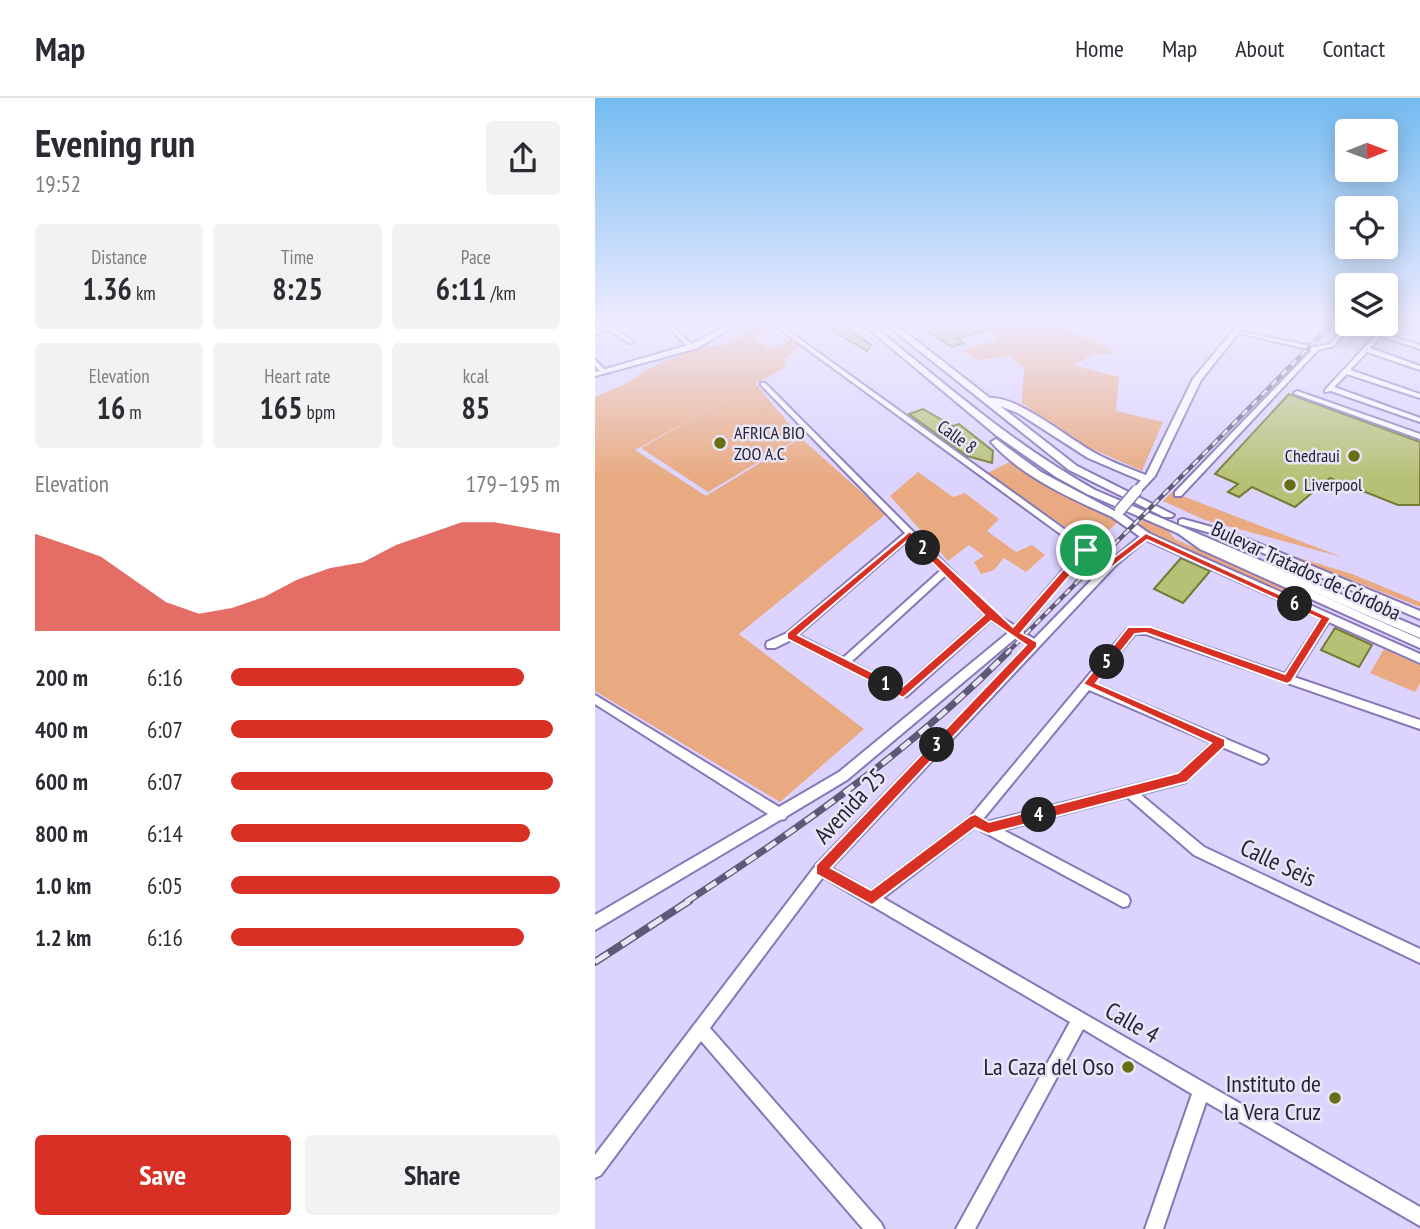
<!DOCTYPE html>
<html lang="en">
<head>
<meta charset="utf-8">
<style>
	:root { --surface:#fff; --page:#f2f2f3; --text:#2b2b33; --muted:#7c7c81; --line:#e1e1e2; --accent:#d93025 }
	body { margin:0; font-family:"PT Sans Narrow",sans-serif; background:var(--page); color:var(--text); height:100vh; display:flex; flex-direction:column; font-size:26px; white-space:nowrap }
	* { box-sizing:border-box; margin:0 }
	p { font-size:23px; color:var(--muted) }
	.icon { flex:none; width:38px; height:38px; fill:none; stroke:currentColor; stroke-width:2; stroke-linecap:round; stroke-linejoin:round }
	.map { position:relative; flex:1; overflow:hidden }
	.details { display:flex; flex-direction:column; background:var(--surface); width:595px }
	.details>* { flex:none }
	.needle { width:46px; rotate:89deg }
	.controls { position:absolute; left:740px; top:21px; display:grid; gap:14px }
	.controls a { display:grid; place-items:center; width:63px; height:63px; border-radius:7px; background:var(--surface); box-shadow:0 4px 18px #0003; font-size:35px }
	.pin { position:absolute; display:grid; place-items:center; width:60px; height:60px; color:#fff; margin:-30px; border:4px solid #fff; border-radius:50%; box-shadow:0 2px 7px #0007 }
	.km { position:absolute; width:35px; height:35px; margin:-18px; border-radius:50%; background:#222; color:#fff; font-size:19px; line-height:35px; text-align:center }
	.round { display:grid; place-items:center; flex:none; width:74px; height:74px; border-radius:7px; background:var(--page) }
	.head { display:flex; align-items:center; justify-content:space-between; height:119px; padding:0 35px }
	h1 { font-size:38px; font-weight:600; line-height:52px }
	.metrics { display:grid; grid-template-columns:repeat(3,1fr); gap:10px; height:119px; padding:7px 35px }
	.metrics div { display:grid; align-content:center; border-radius:7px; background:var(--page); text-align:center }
	.metrics b { font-size:30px; font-weight:600 }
	.metrics small { font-size:19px; font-weight:400 }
	.metrics p { font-size:19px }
	.chart { height:196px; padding:14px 35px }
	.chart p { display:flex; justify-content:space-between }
	.chart svg { width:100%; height:126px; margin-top:7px; fill:var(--accent); opacity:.7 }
	.primary-button { display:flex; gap:14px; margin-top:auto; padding:14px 35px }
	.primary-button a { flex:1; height:80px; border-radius:7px; background:var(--accent); color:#fff; font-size:28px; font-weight:600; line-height:80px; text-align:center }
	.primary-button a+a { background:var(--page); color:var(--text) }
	ul { padding:0 35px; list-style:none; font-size:23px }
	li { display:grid; grid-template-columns:112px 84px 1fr; align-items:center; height:52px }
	li i { height:18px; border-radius:9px; background:var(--accent) }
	header { display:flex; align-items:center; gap:42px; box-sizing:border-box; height:98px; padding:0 35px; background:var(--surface); border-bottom:2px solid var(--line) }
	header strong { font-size:33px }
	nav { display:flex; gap:38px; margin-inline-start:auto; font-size:24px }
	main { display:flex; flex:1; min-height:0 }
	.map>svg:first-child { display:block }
	.green { fill:#e9aa81 }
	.building { fill:#b7c176; stroke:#747c32; stroke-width:2 }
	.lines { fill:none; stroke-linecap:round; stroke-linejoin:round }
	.minor-casing { stroke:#8777b8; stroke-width:4 }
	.tertiary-casing { stroke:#8777b8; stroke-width:4 }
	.secondary-casing { stroke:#8777b8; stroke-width:4 }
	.minor { fill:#fff; fill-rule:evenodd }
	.tertiary { fill:#fff; fill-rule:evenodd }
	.secondary { fill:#fff; fill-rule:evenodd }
	.rail-far2-casing { stroke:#605877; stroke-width:4.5 }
	.rail-far1-casing { stroke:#605877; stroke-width:7 }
	.rail-casing { stroke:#605877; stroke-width:8 }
	.rail-far2 { stroke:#e8e5f4; stroke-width:2.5; stroke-dasharray:7; stroke-linecap:butt }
	.rail-far1 { stroke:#e8e5f4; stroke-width:4.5; stroke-dasharray:12; stroke-linecap:butt }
	.rail { stroke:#e8e5f4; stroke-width:5; stroke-dasharray:16; stroke-linecap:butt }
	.tertiary-bridge-casing { stroke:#8777b8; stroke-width:13; stroke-linecap:butt }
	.tertiary-bridge { stroke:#fff; stroke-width:10 }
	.route { fill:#d93025; stroke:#fff; stroke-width:2; fill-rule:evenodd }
	.poi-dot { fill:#676f15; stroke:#e8e5f4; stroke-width:2.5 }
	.labels { text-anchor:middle; stroke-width:5; stroke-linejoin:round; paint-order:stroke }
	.far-poi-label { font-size:18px; fill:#27203a; stroke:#e8e5f4; text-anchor:start }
	.far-street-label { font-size:18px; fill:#27203a; stroke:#e8e5f4 }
	.street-label { font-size:21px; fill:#27203a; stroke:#e8e5f4 }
	.near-street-label { font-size:24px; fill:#27203a; stroke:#e8e5f4 }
	.near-poi-label { font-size:24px; fill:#27203a; stroke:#e8e5f4; text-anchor:end }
</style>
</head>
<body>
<header>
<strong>Map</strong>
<nav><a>Home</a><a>Map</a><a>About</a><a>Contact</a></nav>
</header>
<main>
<section class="details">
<div class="head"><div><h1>Evening run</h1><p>19:52</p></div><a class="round"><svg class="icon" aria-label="share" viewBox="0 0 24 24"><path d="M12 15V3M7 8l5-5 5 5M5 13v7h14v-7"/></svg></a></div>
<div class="metrics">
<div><p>Distance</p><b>1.36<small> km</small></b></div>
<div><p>Time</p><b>8:25</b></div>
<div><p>Pace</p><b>6:11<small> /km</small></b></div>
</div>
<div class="metrics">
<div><p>Elevation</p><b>16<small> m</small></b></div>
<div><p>Heart rate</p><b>165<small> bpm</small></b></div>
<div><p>kcal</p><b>85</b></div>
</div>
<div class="chart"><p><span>Elevation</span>179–195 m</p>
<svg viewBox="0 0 160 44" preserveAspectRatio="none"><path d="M0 44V10L10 14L20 18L30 26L40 34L50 38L60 36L70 32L80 26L90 22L100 20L110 14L120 10L130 6L140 6L150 8L160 10V44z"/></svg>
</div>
<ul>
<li><b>200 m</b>6:16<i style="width:89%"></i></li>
<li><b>400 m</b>6:07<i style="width:98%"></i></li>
<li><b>600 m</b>6:07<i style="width:98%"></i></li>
<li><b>800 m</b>6:14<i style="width:91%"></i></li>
<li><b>1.0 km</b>6:05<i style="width:100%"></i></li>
<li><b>1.2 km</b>6:16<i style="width:89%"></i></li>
</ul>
<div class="primary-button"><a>Save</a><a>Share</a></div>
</section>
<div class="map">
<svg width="825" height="1131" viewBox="0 0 825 1131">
	<rect width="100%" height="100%" fill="#dcd3fe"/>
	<g class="green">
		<path d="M158 223H175L182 229 158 239 173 250 196 242 205 248 190 261 191 269 40 352 111 398 206 340 291 416 144 536 269 631 185 704 0 593V299L31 286 52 271 104 249 129 247 154 233 146 227Z"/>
		<path d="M419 223C458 223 487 234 520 255L499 256 478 267 524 279 521 313 568 324 547 373 482 344 427 305 429 270 415 258 382 262 368 252 403 241 397 230Z"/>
		<path d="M160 285 205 339 113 394 46 350Z"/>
		<path d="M414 364 463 395 523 424 497 447 391 376Z"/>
		<path d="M323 374 358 399 370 395 404 421 392 433 421 454 437 447 450 457 431 474 409 460 399 472 386 476 379 464 389 458 374 447 353 463 295 398Z"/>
		<path d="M577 394 747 459 610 422 568 403Z"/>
		<path d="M548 422 573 433 580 441 707 497 711 506 541 429Z"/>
		<path d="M685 454 757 476 825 504V509Z"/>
		<path d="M789 551 825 567V585L820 594 775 575Z"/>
	</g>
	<g class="building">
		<path d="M316 223H412V225L362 241 369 245 357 249Z"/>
		<path d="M248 228 276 247 272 253 236 232Z"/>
		<path d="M694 296 825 344V407H803L735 380 700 409 657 389 644 399 633 394 643 386 620 376Z"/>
		<path d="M328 311 358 328 364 326 398 353 397 365 372 358 314 316Z"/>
		<path d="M586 460 615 473 588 505 559 491Z"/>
		<path d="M740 530 777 547 764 569 726 552Z"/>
	</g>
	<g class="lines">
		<defs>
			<g id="minor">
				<path d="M66 223H72L95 245 102 247V249L91 247Z"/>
				<path d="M814 223H825V227L815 224Z"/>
				<path d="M181 224 494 449 516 462 548 436H554L555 438 520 468 236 770 276 793 376 718 533 530H556L690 576 728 518H734L736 520 699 579 825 622V631L551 536H540L499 585 671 658 673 661 671 664 667 666 627 649 591 684 545 696 609 749 825 851V865L599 757 532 699 408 732 533 798 535 803 533 808 528 809 387 733 385 729 387 725 391 723 393 724 583 676 617 645 494 592 384 726 288 800 825 1109V1128L611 1004 568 1131H550L597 996 488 931 380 1131H361L475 924 228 779 115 930 286 1125 289 1131H268L106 943 6 1077 0 1080V1057L221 767 433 547 422 539 252 682 192 718 190 721 185 722 0 832V817L173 716 0 606V597L184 709 244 674 414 534 396 522 312 598 308 599 196 542 180 550H172L171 547 172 544 192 535 310 435 166 287V285H170L399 515 420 528 486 451 179 227V225ZM315 440 346 472 248 560 203 537ZM492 455 511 467 439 541 427 533ZM351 477 390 517 307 590 256 564Z"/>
				<path d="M752 225 825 247V251L786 238 775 250 825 268V272L772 254 755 272 825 296V300L752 276 739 289 825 320V324L736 293 730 294V292L781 237 755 228 739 248 723 252 586 398H580V394L717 252 639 234V232L721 249 735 246Z"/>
				<path d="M15 228 38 243V245H34L13 231 12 230Z"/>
				<path d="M0 262 11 273V275H7L0 268Z"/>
				<path d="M702 293 825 336V341L700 296 699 295Z"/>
			</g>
			<g id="tertiary">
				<path d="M29 223H39L0 236V232Z"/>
				<path d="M139 223H147L103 250 0 278V274L97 246Z"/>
				<path d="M646 223H653L606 282 560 378 545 394H539V390L551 377 598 281Z"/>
				<path d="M525 409 530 412 527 416 555 436 825 556V565L547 440 517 419V415Z"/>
				<path d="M588 421 638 435 825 513V521L630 439 584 426V422Z"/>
				<path d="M588 431 613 447 825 541V550L605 451 584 436 583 434Z"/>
			</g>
			<g id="secondary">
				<path d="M264 223H273C346 283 416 345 500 392L825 530V540L492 396 461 379 402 338Z"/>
				<path d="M287 223H296L395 300C423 298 474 341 500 355 517 365 537 371 555 379V383H547L493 360 423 315 405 308 482 368 579 417 577 419H569L474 372Z"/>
				<path d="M401 341 446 374 527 417 525 419H517C475 400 427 379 396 344Z"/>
			</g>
		</defs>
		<use href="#minor" class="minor-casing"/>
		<use href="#tertiary" class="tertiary-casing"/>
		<use href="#secondary" class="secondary-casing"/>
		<use href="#minor" class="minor"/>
		<use href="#tertiary" class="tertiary"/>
		<use href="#secondary" class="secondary"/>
		<defs>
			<path id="rail-far2" d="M411 556 740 223"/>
			<path id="rail-far1" d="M91 804C205 730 317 651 413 554"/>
			<path id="rail" d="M0 864 94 803"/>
		</defs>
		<use href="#rail-far2" class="rail-far2-casing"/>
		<use href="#rail-far1" class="rail-far1-casing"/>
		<use href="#rail" class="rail-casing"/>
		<use href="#rail-far2" class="rail-far2"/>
		<use href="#rail-far1" class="rail-far1"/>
		<use href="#rail" class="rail"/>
		<defs>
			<path id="tertiary-bridge" d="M525 412 542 392"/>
		</defs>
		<use href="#tertiary-bridge" class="tertiary-bridge-casing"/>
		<use href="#tertiary-bridge" class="tertiary-bridge"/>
	</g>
	<linearGradient id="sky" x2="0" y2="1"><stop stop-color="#73bbf0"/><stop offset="0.59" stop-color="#efebff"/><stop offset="1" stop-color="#efebff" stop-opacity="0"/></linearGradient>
	<rect width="825" height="381" fill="url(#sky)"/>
	<path class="route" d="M315 433 418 529 488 449H495L517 461 551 435 736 520 696 584 692 586 551 535 540 536 501 585 630 641V648L592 684 393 736 380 730 277 807 221 776V767L431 547 396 523 308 600 192 541V535ZM314 441 389 517 307 589 203 537ZM552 442 725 521 690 576 556 529H533L488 586 616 645 583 675 394 724 380 716 375 718 276 792 236 770 442 549V544L426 535 493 456 517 469Z"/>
	<g class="poi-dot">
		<circle cx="125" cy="345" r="7"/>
		<circle cx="759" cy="358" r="7"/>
		<circle cx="695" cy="387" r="7"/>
		<circle cx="533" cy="969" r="7"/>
		<circle cx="740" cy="1000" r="7"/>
	</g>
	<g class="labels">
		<g class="far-poi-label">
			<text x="139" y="341">AFRICA BIO<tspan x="139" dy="21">ZOO A.C</tspan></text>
			<text x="745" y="364" text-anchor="end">Chedraui</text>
			<text x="709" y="393">Liverpool</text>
		</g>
		<g class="far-street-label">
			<text transform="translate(362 339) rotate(36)" y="6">Calle 8</text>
		</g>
		<g class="street-label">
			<text transform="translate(711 473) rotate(25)" y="7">Bulevar Tratados de Córdoba</text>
		</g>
		<g class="near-street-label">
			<text transform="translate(255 708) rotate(-47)" y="8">Avenida 25</text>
			<text transform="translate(683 765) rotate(25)" y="8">Calle Seis</text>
			<text transform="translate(537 925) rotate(30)" y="8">Calle 4</text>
		</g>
		<g class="near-poi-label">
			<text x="519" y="977">La Caza del Oso</text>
			<text x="726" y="994">Instituto de<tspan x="726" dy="28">la Vera Cruz</tspan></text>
		</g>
	</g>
</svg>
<div class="controls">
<a><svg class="needle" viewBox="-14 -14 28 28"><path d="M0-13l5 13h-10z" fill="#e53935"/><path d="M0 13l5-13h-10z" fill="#7c7c81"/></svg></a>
<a><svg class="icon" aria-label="locate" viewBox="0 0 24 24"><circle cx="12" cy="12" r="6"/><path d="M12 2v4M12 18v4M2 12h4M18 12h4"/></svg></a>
<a><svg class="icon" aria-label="layers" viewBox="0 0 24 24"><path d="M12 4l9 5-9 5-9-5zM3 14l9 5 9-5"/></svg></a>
</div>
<div class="pin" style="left:491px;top:452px;background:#1e9e55"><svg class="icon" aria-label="arrive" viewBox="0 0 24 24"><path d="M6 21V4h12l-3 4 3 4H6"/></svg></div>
<b class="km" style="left:291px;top:586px">1</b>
<b class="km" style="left:328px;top:450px">2</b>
<b class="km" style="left:342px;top:647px">3</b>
<b class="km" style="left:444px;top:717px">4</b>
<b class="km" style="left:512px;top:564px">5</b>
<b class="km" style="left:700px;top:506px">6</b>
</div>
</main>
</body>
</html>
